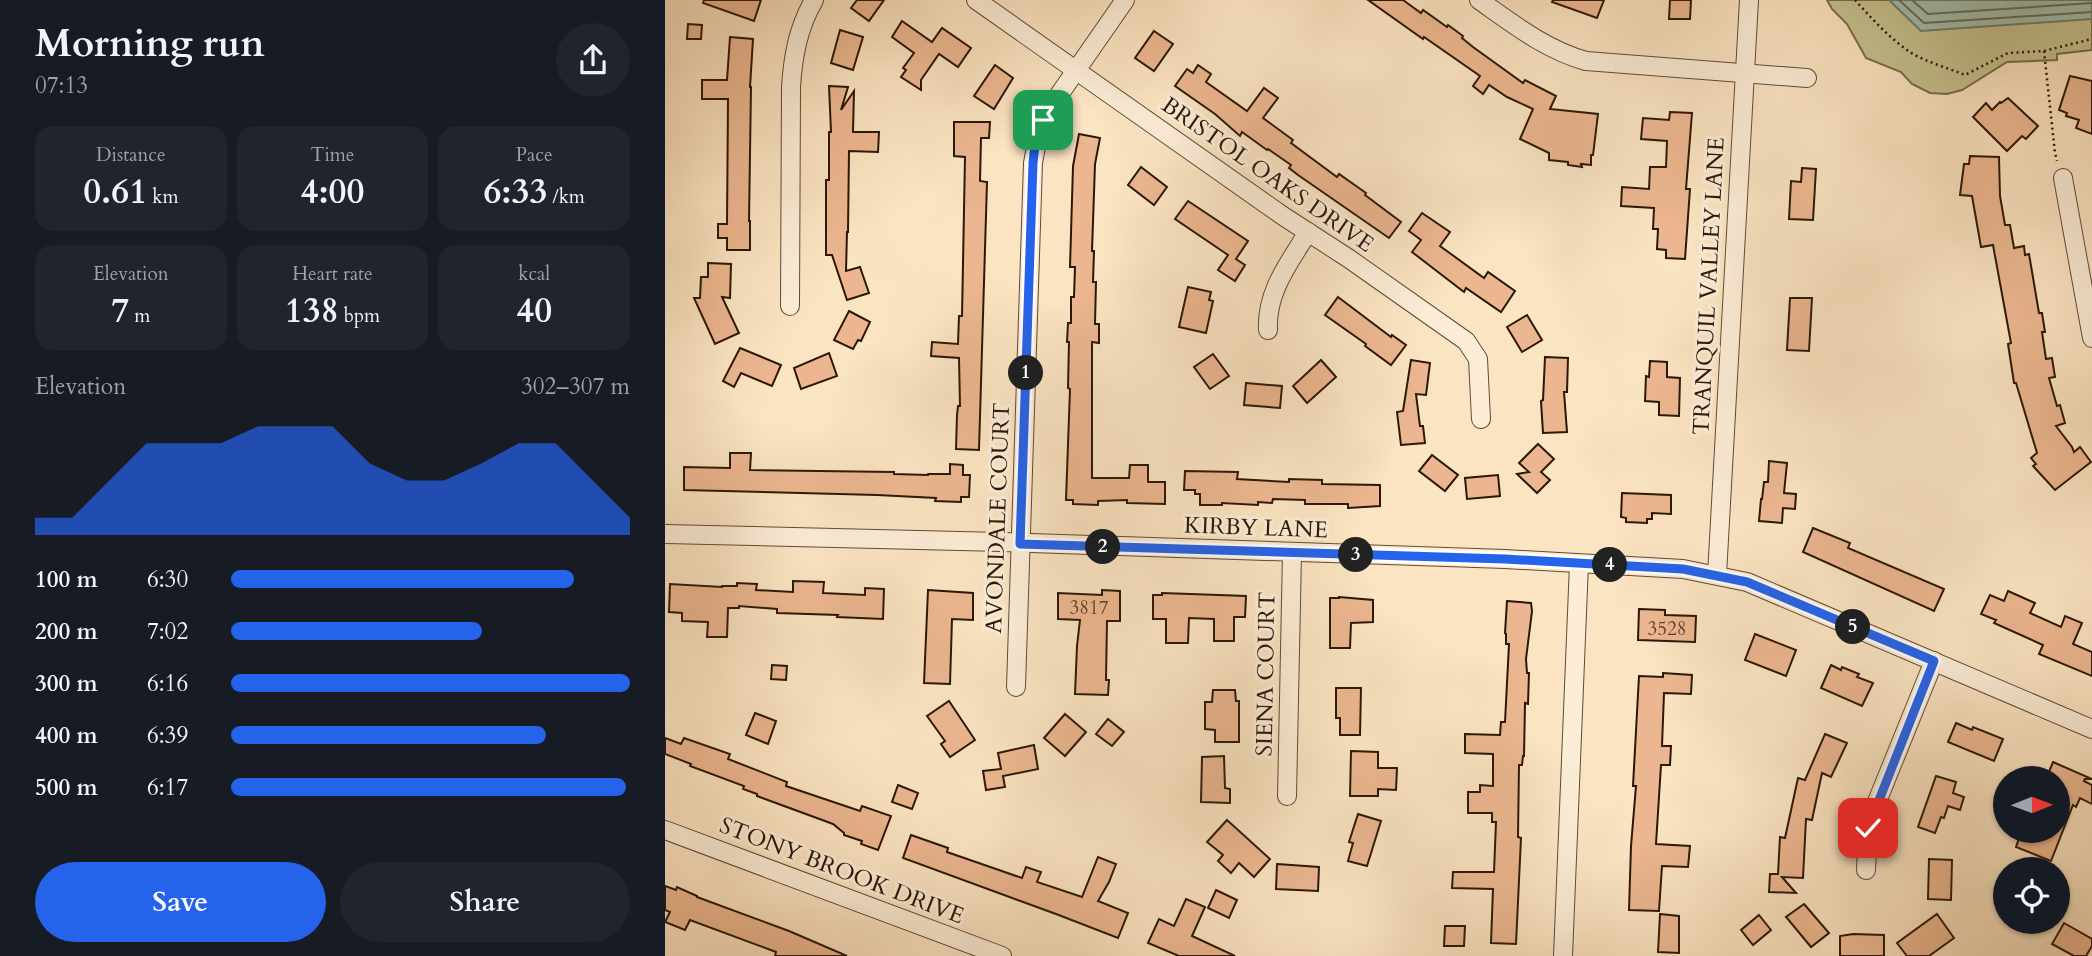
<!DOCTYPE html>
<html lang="en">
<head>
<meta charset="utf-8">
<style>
	:root { --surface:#171b24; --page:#20242c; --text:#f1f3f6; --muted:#9ea1a6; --accent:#2563eb }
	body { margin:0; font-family:Cardo,serif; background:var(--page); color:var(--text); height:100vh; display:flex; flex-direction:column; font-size:26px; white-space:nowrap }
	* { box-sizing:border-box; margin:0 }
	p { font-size:23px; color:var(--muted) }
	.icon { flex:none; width:38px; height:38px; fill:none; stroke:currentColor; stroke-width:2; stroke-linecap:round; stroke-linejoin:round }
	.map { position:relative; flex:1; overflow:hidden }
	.side { display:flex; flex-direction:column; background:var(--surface); width:665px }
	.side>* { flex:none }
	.needle { width:46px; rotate:89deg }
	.fabs { position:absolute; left:1328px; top:766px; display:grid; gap:14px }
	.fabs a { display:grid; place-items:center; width:77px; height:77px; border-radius:50%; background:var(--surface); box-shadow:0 2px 5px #0004; font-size:35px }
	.pin { position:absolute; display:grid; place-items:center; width:60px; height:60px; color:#fff; margin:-30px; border-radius:14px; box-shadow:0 4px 10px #0006 }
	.km { position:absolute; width:35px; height:35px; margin:-18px; border-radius:50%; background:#222; color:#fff; font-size:19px; line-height:35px; text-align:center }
	.round { display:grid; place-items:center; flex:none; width:74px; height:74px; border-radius:37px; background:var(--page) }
	.summary { display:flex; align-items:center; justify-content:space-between; height:119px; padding:0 35px }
	h1 { font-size:38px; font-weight:700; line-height:52px }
	.metrics { display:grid; grid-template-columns:repeat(3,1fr); gap:10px; height:119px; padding:7px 35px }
	.metrics div { display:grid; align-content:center; border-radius:18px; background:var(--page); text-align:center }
	.metrics b { font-size:35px; font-weight:700 }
	.metrics small { font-size:19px; font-weight:400 }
	.metrics p { font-size:19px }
	.chart { height:196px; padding:14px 35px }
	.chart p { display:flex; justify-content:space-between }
	.chart svg { width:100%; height:126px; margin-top:7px; fill:var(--accent); opacity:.7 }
	.cta { display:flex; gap:14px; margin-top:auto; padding:14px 35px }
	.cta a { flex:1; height:80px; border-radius:42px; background:var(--accent); color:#fff; font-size:28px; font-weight:700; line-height:80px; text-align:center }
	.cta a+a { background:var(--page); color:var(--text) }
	ul { padding:0 35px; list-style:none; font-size:23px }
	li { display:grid; grid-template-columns:112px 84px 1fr; align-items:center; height:52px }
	li i { height:18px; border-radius:9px; background:var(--accent) }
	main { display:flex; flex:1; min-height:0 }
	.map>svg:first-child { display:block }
	.green { fill:#c5c28f; stroke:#786c4b; stroke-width:2 }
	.water { fill:#a0bfae; stroke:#727c6b; stroke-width:2 }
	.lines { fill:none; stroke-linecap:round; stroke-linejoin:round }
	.shore { stroke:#666b5a; stroke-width:2 }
	.building { fill:#ecb790; stroke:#2c1707; stroke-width:2 }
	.minor-casing { stroke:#604a36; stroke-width:20 }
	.path { stroke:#2c1707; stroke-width:2.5; stroke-dasharray:2 3.5; stroke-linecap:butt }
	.minor { stroke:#fcedd7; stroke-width:18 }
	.route-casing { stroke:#fff; stroke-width:14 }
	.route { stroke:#2563eb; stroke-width:9 }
	.labels { text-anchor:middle; stroke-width:6; stroke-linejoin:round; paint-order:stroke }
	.number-label { font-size:19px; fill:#5c3f29 }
	.street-label { font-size:23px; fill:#2c1707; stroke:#fcedd7 }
</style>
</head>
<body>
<main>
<section class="side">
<div class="summary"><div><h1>Morning run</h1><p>07:13</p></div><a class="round"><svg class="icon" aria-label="share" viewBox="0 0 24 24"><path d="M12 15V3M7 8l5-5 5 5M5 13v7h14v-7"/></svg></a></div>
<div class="metrics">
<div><p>Distance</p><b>0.61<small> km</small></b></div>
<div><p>Time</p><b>4:00</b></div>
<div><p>Pace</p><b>6:33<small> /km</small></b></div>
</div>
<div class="metrics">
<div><p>Elevation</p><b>7<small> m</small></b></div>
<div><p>Heart rate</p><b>138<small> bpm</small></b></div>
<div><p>kcal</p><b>40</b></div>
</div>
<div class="chart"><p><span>Elevation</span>302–307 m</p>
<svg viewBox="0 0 160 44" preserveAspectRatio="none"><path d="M0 44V38L10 38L20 25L30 12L40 12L50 12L60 6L70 6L80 6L90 19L100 25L110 25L120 19L130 12L140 12L150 25L160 38V44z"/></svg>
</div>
<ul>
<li><b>100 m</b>6:30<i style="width:86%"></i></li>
<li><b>200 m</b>7:02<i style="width:63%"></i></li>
<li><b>300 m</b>6:16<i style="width:100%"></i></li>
<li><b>400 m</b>6:39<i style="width:79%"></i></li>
<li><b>500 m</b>6:17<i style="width:99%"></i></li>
</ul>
<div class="cta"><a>Save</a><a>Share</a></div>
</section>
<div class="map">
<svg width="1427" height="956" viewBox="0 0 1427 956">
	<rect width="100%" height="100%" fill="#fbe4c2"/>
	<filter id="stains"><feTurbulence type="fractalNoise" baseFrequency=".00286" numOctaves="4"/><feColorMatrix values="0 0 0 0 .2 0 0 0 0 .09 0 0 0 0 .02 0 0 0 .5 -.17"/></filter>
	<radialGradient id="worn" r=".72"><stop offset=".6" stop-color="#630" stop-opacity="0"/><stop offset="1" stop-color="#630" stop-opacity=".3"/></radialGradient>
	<path class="green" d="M1162 0H1427V50L1392 54V60L1342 62 1297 90 1282 94 1265 93 1247 84 1236 72 1201 58 1182 24 1167 9Z"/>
	<path class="water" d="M1224 0H1427V19L1256 31Z"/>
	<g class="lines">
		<g class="shore">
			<path d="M1234 0 1259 23 1427 12"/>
			<path d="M1247 0 1263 14 1427 3"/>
		</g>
	</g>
	<g class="building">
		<path d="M39 0H96L89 21 38 3Z"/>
		<path d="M192 0H219L204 21 186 8Z"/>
		<path d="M703 0H738L756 13 758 10 782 27 783 25 798 36 797 38 808 47 858 83 860 80 891 96 885 109 933 114 928 155H926V165L916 164 917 167 903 165V162L884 160V153L855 139 868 109 842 97 824 85 818 94 808 86 815 76 759 37 758 39Z"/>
		<path d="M888 0H939L932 18 887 2Z"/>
		<path d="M1005 0H1026L1025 19H1004Z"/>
		<path d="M237 21 267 42 277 28 306 48 293 67 274 54 256 80V90L236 77 241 70 238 68 249 53 227 37Z"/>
		<path d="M23 24 37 25 36 39H22Z"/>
		<path d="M175 30 198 37 188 70 166 63Z"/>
		<path d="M489 31 508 44 489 71 470 58Z"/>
		<path d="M65 37 88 39 85 87H86L84 221H85V250H62V238H53V224H62L63 99H37V80H62Z"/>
		<path d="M330 65 348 78 329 109 309 96Z"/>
		<path d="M533 65 546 74 541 82 582 111 599 88 613 98 598 118 628 140 626 143 672 177 674 174 701 193 700 195 736 222 724 238 633 175 624 168 626 165 603 149 602 150 577 132 575 136 550 114 510 86 522 69 528 73Z"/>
		<path d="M1405 76 1427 81V134L1411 128 1414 120 1401 116 1402 113 1394 110Z"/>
		<path d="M164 86 183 87 176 110 189 91 188 132H214L213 152 184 151 183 232H182L181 271 195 267 204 293 182 300 167 255H161V180H164V132H166Z"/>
		<path d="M1343 98 1373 126 1361 139 1357 136 1342 151 1308 117 1321 103 1327 110 1335 102 1336 103Z"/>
		<path d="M1005 112 1027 113 1021 189H1025L1020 259 1001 258V250L992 249 993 229H988L989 208 956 206 957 187 984 189 985 167H1001L1002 141 976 139 978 118 1004 120Z"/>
		<path d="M289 122H325L324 138H316L315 181 322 182 314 450 291 449 292 415 293 406H295L294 358 266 356 267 342 293 344 294 316H297L300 157 289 156Z"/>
		<path d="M414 134 435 138 430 164 427 251H429L428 282H431L430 324H434V343L427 342V478H464L465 465H483V482H500V504L462 503V500L433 501V505L408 504V500H401L405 389 403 388 404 342H402L403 323H406V297H409L410 267H405L408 166Z"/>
		<path d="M1305 156 1334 157 1335 196 1340 225H1345L1349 248 1359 246 1360 255 1364 254 1374 313H1377L1380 332H1377L1381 359 1387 358 1390 377 1384 378 1392 406 1395 405 1400 423 1391 426 1407 447 1409 452 1415 447 1426 462 1390 490 1368 466 1371 464 1366 458 1372 453 1351 383H1349L1343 344 1346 343 1328 245 1316 247 1307 196 1295 195 1299 164H1304Z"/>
		<path d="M476 167 502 187 489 205 463 185Z"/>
		<path d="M1137 168 1151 169 1148 220 1124 219 1126 181 1136 182Z"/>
		<path d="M523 201 583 241 571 259 580 265 570 281 553 270 563 255 510 219Z"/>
		<path d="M757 213 785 232 775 246 819 278 823 272 850 291 836 312 801 288 799 292 747 252 756 240 744 231Z"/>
		<path d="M43 263 66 264 65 298 57 297 74 333 50 344 29 298H35L36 277H43Z"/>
		<path d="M523 287 546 292 544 300 548 301 541 333 514 327Z"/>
		<path d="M673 297 726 337 727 335 741 345 726 365 700 346 701 344 660 315Z"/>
		<path d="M1125 298H1147L1144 351 1122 350Z"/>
		<path d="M184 311 205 322 196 341 193 340 188 349 169 340Z"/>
		<path d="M862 315 877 340 857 352 842 327Z"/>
		<path d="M75 348 116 365 107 386 76 373 69 387 58 381Z"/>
		<path d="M164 353 172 376 136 389 129 368Z"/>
		<path d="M548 354 564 376 545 389 529 367Z"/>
		<path d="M880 357 903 358 902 392H899L902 432 878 433 876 401 878 400Z"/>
		<path d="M656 360 671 377 642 403 628 386Z"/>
		<path d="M746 360 765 363 761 395 751 394 755 426H758L760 443 736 445 732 412 738 411Z"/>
		<path d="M985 361 1002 362V377L1015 378 1014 416 994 415V402L980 401 981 376 984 377Z"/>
		<path d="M581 383 617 386 615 408 579 405Z"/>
		<path d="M873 444 889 459 876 472 885 480 872 493 852 474 864 472 854 463Z"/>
		<path d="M65 453H86L85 470 229 472V474L263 475V474H285V464L298 465V475H305L304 497H296V502L270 501 271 498 212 495 19 490V467L65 468Z"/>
		<path d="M767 455 793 475 780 491 754 471Z"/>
		<path d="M1104 461 1122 463 1119 493 1131 494 1130 509 1118 508 1117 523 1094 521 1096 499H1097L1099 482H1103Z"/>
		<path d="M520 471 573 472 572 479 624 482V479L657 480V484L715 485V506L683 508V504H640V500L608 499 607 503 593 502V505L557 503V505H535V494H530V490H519Z"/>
		<path d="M833 475 835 496 802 499 800 478Z"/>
		<path d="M957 493 1006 495V514L987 513V519H982V523L961 522V518L956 517Z"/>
		<path d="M1148 528 1185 543 1183 548 1279 589 1269 611 1138 552Z"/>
		<path d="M128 581 159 582 158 593 200 595V588L219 589 218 619 172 617 173 615 112 613V609L74 606V608H63L62 637H42L43 622 17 621V613L4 612 5 584 57 587V586H72V583L92 584 91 590 128 592Z"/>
		<path d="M263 590 308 593V620L287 619 285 684 259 683Z"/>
		<path d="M437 590 455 591V621H442L441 680H444L443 695 410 694 412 646 415 620 393 619V593L437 595Z"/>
		<path d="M1343 591 1370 603 1365 613 1396 627 1400 616 1417 623 1408 644 1427 652V676L1374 654 1378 645 1329 623 1331 620 1316 614 1325 595 1339 601Z"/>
		<path d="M497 593 581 596 580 617H569V641H549V619L524 618 523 643H501V619H488V595H497Z"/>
		<path d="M674 597 708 600V622L686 623 685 648H665V598H674Z"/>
		<path d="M842 601 866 603 867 611 861 659 862 673H864L863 704 860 703 859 756H858L857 765H854L853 837 856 838 851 944 826 943 828 889 787 888 788 872H829L831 822H827V813H803V792H815V785L828 786V754L800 753V734L835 735 836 722H840L844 644H841V634L840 633Z"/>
		<path d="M974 609 1000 610V615L1031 616 1030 642 973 640Z"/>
		<path d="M1090 634 1131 650 1121 676 1080 660Z"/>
		<path d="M107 665 122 666 121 680 106 679Z"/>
		<path d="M1166 665 1176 670 1177 667 1194 674 1192 677 1208 683 1197 706 1156 688Z"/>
		<path d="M998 673 1027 675 1026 694 999 693 997 746H1006L1005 765H996L991 844 1025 846 1023 867 997 866 994 911 964 910 966 846 971 786H968L974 676 998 677Z"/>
		<path d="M671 688H696L695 735H675V718H671Z"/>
		<path d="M548 690H570L571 701H574V742H550V730L540 729V702H547Z"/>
		<path d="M284 701 310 740 285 757 276 744 280 741 262 716Z"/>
		<path d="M90 713 111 721 103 744 81 735Z"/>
		<path d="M400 714 421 732 400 756 379 738Z"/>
		<path d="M443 719 459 732 447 746 431 734Z"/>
		<path d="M1291 723 1307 730 1308 727 1338 739 1329 761 1283 742Z"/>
		<path d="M1160 734 1182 743 1166 777 1157 773 1147 820 1141 819 1138 878 1117 877 1131 893 1104 892 1105 874H1113L1115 837 1120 838 1133 778 1140 780Z"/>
		<path d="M0 738 16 744 19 738 65 754 63 759 122 782 121 786 195 811 197 806 226 816 213 850 196 844 197 841 179 835V833L168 824 92 796V794L78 789 79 786 25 766 26 764 0 754Z"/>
		<path d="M369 745 373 769 338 776 340 787 321 790 318 771 336 769 333 753Z"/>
		<path d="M686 751 713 752V768H732L731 790 713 789V796H685Z"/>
		<path d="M559 756 560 788 565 789V803L536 802 537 757Z"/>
		<path d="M1388 762 1427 779H1420L1419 781 1427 785V804L1415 798 1411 807 1408 805 1386 861 1351 847 1356 833 1368 838 1371 831H1393V779H1381Z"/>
		<path d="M1271 776 1291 782 1288 793 1299 797 1295 810 1283 806 1279 818 1276 817 1270 833 1253 827Z"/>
		<path d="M233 785 253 793 247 809 227 802Z"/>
		<path d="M693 814 716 821 702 866 683 861 688 843 684 842Z"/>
		<path d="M562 820 605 859 589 877 574 863 566 873 553 861 558 855 542 842Z"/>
		<path d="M246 835 283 848 282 852 357 878 361 867 376 872 372 882 417 897 433 857 451 864 444 882 433 901 463 913 453 938 391 914 238 858Z"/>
		<path d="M1264 859 1287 860 1286 900 1263 899Z"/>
		<path d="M612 864 654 867 653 891 611 889Z"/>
		<path d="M0 886 11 890 12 887 32 896V897L124 931 182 956H110L111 952 25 920 20 930 0 922 5 912 0 910Z"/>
		<path d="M551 890 572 900 564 918 543 908Z"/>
		<path d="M521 899 540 907 527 936 570 956H514L483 943 494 919 509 926Z"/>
		<path d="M1139 904 1164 933 1146 947 1121 917Z"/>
		<path d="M995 914 1014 916V953L993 952Z"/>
		<path d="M1272 914 1289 938 1264 956H1242L1232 943Z"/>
		<path d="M1094 915 1106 930 1088 945 1076 930Z"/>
		<path d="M1399 923 1427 939V946L1421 956H1409L1387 944Z"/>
		<path d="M780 926H800L799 946H779Z"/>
		<path d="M1188 934 1219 935V956H1175V936Z"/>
	</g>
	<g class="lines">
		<defs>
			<g id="minor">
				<path d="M311 0 618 216 683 258 801 341 813 359 816 419"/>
				<path d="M814 0C848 24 881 50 921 61L1142 78"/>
				<path d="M1398 178 1427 338"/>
				<path d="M125 306 126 87C128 56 133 28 149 0"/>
				<path d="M603 330C601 292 624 263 643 232"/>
				<path d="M0 534 337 542 840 559 1018 569 1082 582 1427 729"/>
				<path d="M1052 575 1084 0"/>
				<path d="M351 687 368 163C371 141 376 124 387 105L460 0"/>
				<path d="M622 796 627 553"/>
				<path d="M0 830 337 956"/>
				<path d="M1201 870 1203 828 1207 814 1269 661"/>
				<path d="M898 956 914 564"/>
			</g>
		</defs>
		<use href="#minor" class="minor-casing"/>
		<g class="path">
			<path d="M1190 0C1207 19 1226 40 1248 54 1264 63 1283 68 1300 75L1343 53 1379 51 1427 39"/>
			<path d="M1379 51 1390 153 1392 161"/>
		</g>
		<use href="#minor" class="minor"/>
	</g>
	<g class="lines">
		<defs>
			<path id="route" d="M378 120 370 145 368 163 355 544 840 559 1018 569 1082 582 1269 661 1203 828"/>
		</defs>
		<use href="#route" class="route-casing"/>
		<use href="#route" class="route"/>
	</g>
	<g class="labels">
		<g class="number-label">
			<text x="424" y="614">3817</text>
			<text x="1002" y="635">3528</text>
		</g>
		<g class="street-label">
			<text transform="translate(603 174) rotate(35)" y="8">BRISTOL OAKS DRIVE</text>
			<text transform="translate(1043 286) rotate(-87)" y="8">TRANQUIL VALLEY LANE</text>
			<text transform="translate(332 518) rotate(-88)" y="8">AVONDALE COURT</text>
			<text transform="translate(591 527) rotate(2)" y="8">KIRBY LANE</text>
			<text transform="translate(600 674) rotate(-89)" y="8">SIENA COURT</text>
			<text transform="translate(177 870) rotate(21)" y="8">STONY BROOK DRIVE</text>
		</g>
	</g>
	<rect width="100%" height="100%" filter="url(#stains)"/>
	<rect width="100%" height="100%" fill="url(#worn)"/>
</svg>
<div class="fabs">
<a><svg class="needle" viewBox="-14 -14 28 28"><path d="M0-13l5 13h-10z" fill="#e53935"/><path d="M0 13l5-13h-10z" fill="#9ea1a6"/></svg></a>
<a><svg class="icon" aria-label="locate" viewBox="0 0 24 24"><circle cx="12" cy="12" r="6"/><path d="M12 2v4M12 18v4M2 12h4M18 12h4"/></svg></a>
</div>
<div class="pin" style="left:378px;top:120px;background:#1e9e55"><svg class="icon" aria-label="arrive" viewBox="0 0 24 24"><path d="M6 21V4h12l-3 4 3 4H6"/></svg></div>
<div class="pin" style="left:1203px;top:828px;background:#d93025"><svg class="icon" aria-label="check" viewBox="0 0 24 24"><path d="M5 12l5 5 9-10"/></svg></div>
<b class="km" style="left:361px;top:373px">1</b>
<b class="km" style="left:438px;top:547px">2</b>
<b class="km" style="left:691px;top:555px">3</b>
<b class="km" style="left:945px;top:565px">4</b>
<b class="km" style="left:1188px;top:627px">5</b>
</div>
</main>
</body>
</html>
